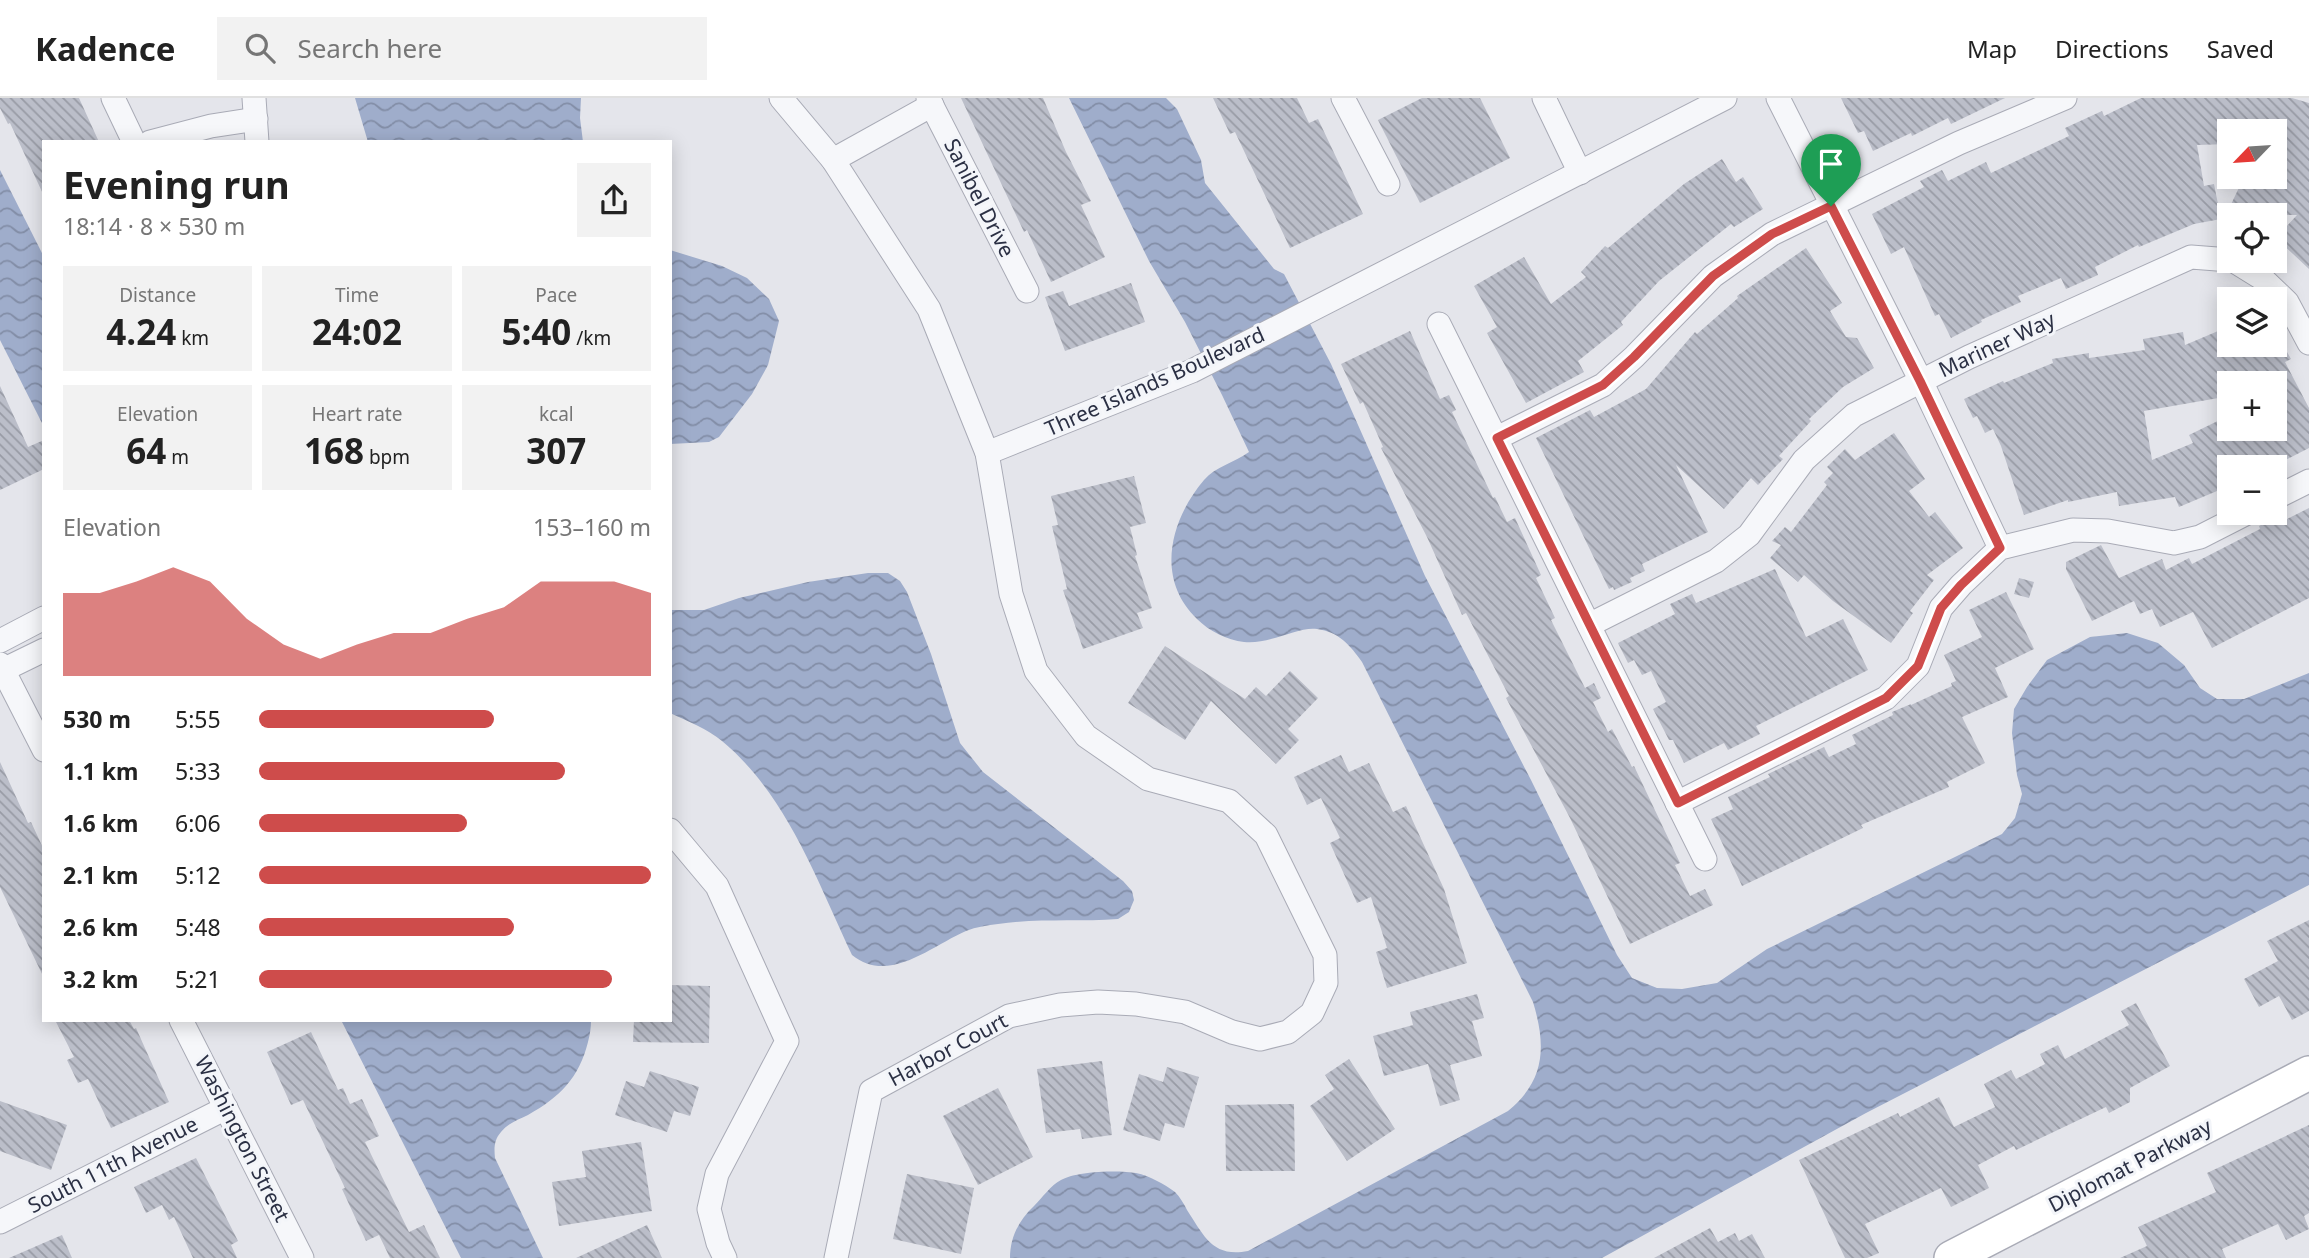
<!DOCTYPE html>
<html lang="en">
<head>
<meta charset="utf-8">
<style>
	:root { --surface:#fff; --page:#f2f2f2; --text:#222; --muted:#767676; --line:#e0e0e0; --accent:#ce4c4b }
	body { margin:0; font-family:"Noto Sans",sans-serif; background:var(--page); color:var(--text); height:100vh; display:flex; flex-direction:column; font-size:26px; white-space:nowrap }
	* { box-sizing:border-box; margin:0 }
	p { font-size:23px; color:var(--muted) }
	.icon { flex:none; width:38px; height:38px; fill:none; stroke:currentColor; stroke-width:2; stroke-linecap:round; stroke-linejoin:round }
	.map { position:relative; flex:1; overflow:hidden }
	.panel { position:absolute; left:42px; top:42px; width:630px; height:882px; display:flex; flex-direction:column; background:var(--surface); border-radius:0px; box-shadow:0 4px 18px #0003 }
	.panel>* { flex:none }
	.needle { width:46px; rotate:245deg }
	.controls { position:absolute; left:2217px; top:21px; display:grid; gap:14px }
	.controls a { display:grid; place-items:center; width:70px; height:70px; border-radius:0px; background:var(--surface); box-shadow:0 4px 18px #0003; font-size:35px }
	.pin { position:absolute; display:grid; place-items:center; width:60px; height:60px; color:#fff; margin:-72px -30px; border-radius:50% 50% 50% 0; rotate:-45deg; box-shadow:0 0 7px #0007 }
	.pin .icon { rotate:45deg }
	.round { display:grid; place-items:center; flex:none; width:74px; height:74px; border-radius:0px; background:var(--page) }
	.summary { display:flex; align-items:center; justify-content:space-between; height:119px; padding:0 21px }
	h1 { font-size:38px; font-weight:700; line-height:52px }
	.metrics { display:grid; grid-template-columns:repeat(3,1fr); gap:10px; height:119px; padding:7px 21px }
	.metrics div { display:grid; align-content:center; border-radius:0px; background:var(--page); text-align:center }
	.metrics b { font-size:35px; font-weight:700 }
	.metrics small { font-size:19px; font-weight:400 }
	.metrics p { font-size:19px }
	.chart { height:196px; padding:14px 21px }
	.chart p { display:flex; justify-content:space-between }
	.chart svg { width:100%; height:126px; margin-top:7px; fill:var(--accent); opacity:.7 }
	ul { padding:0 21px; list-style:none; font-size:23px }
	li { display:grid; grid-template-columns:112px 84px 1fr; align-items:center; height:52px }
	li i { height:18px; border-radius:9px; background:var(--accent) }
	header { display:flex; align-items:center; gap:42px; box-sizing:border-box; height:98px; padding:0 35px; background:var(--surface); border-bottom:2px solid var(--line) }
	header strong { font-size:33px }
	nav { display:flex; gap:38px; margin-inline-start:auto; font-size:24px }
	.search { width:490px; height:63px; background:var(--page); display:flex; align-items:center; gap:18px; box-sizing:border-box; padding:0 24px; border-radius:0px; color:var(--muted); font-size:26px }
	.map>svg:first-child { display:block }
	.water { fill:url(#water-waves) }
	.building { fill:url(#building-back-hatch); fill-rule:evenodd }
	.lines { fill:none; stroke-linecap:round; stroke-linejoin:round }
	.street-casing { stroke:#a9abb6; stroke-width:25 }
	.secondary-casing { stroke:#a9abb6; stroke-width:36 }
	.street { stroke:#f6f7fa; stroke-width:23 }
	.secondary { stroke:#fff; stroke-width:33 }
	.route-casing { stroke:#fff; stroke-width:14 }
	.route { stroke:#ce4c4b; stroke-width:9 }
	.labels { text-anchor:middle; stroke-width:6; stroke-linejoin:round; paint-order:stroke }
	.street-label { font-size:21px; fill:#2b3044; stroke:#f3f5f9 }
</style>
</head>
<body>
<header>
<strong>Kadence</strong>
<div class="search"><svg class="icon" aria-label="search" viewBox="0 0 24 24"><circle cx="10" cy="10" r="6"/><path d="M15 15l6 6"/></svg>Search here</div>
<nav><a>Map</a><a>Directions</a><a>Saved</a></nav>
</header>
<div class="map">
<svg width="2309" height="1160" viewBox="0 0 2309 1160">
	<defs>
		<pattern id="water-waves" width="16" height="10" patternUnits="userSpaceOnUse" patternTransform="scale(1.75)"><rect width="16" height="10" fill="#9fadcb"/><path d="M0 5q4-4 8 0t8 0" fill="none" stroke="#828da6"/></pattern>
		<pattern id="building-back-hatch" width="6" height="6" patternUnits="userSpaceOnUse" patternTransform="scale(1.75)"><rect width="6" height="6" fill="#bbbec9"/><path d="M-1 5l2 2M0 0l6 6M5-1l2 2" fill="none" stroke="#989ba5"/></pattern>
	</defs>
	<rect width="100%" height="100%" fill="#e4e5eb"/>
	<g class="water">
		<path d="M355 0H581L580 20 583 44H368Z"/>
		<path d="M1069 0H1166L1177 11 1201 62 1205 85 1274 171 1284 176 1331 266 1425 478 1531 682 1617 857 1632 880 1657 890 1682 891 1717 885 1767 851 2002 736 2015 720 2022 696 2017 677 2012 635 2014 611 2027 589 2047 562 2090 539 2127 535 2158 545 2184 567 2200 590 2217 601H2244L2309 575V787L1866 1015 1602 1160H1010C1010 1139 1019 1122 1034 1108 1042 1100 1051 1087 1061 1082 1077 1073 1119 1072 1136 1075 1150 1078 1164 1086 1175 1094 1180 1099 1184 1106 1187 1112 1204 1138 1213 1160 1248 1153L1508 1013C1546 982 1546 947 1533 904L1362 564C1350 547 1339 534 1317 531 1299 528 1269 547 1244 544 1227 542 1209 533 1197 521 1155 481 1170 422 1204 382 1216 368 1234 365 1249 354L1222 297 1185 224 1149 163Z"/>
		<path d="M0 72 44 159V329L0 242Z"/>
		<path d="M670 152 722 168 747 180 769 201 779 223 768 267 752 296 719 339 709 344 670 346Z"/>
		<path d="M868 475H888L900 483 907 494 931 556 960 645 983 674 1123 783 1132 793 1134 802 1129 814 1118 821C1078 824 1038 820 998 826 988 827 976 829 966 833 931 848 889 887 852 857 817 783 787 697 722 643 708 631 687 623 670 615V512H704L739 500 808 484Z"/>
		<path d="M341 922H591C591 930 590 936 588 944 579 980 560 999 528 1017 518 1022 508 1025 501 1034 494 1042 494 1050 495 1060L543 1160H461Z"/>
	</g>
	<g class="building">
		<path d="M0 0H79L99 44H44V98L10 25 8 26 0 10Z"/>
		<path d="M961 0H1043L1066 54 1091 103 1081 107 1105 159 1051 184 1027 132 1024 134Z"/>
		<path d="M1213 0H1297L1309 25 1318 21 1363 116 1290 150 1235 34 1230 36Z"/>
		<path d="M1422 0H1480L1510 60 1420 105 1378 22Z"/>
		<path d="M1841 0H2005L1951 26 1948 20 1912 38 1911 35 1873 53 1864 33 1858 35Z"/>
		<path d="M2141 0H2292L2309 5V171L2276 140 2297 117H2226L2244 79H2275V33H2230V46L2197 47 2204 88 2214 86 2221 121 2194 126 2139 149 2138 147 2095 169 2098 177 2066 191 2061 180 2018 198 2021 204 1981 222 1982 224 1951 240 1939 216 1935 218 1904 149 1891 156 1872 116 1924 89 1920 83 1942 72 1948 83 1986 64 1991 75 2069 38 2065 30 2102 13 2104 18Z"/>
		<path d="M1722 61 1736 84 1743 79 1763 111 1734 129 1731 126 1659 183 1621 224 1623 227 1578 263 1584 274 1526 305 1487 235 1497 229 1474 188 1524 159 1551 206 1586 179 1581 174 1605 148 1608 150 1684 86Z"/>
		<path d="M1806 150 1842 205 1830 213 1846 239 1857 240 1874 270 1843 289 1809 321 1811 323 1779 358 1783 361 1758 387 1751 380 1724 411 1676 367 1708 434 1642 466 1645 473 1630 480 1632 484 1614 492 1613 489 1609 491 1536 340 1590 312 1594 319 1646 291 1695 234 1697 236 1738 200 1737 198Z"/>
		<path d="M1131 185 1145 224 1065 253 1045 199 1063 193 1069 208Z"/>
		<path d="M2230 228V247H2283L2291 261 2285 264 2309 310V350L2272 369H2230V408L2225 410 2217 393 2179 409 2175 399 2119 408 2117 394 2068 404V402L2024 417 2001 348 1993 331 1985 335 1977 318 1973 320 1964 301 2003 283 2004 285 2053 265 2052 261 2089 255V260L2145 252 2143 241 2183 234 2185 247ZM2230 285H2275V291L2285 289 2275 294V331H2230V317L2189 337 2193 345 2152 362 2144 313 2230 298Z"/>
		<path d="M1410 233 1440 301 1449 297 1456 312 1452 314 1493 400 1495 399 1507 424 1515 420 1541 477 1536 480 1555 520 1551 522 1585 590 1594 585 1601 600 1593 604 1608 634 1612 631 1632 669 1634 668 1680 765 1675 767 1690 798 1705 791 1713 807 1630 846 1570 720 1506 600 1509 598 1466 515 1462 517 1427 439 1381 350 1383 349 1363 304 1360 306 1341 266Z"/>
		<path d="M0 288 28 349 44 342V371L0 392Z"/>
		<path d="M1894 335 1925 381 1909 393 1929 419 1935 414 1963 450 1927 477 1934 482 1910 513 1913 515 1891 545 1833 503 1804 477 1798 484 1770 460 1781 447 1772 443 1785 429 1791 434 1827 387 1824 384 1833 375 1827 369 1845 351 1855 362Z"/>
		<path d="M1134 378 1146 425 1130 429 1137 457 1135 458 1152 510 1137 515 1143 530 1083 551 1063 492 1067 491 1052 428 1058 427 1051 398Z"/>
		<path d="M2309 410V500L2212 550 2193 514 2160 529 2152 511 2140 516 2134 503 2092 523 2066 471V464L2101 447 2119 480 2162 461 2166 472 2189 460 2192 466 2260 431 2259 428 2278 418 2281 424Z"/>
		<path d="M1775 471 1806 539 1843 521 1868 572 1756 628 1760 636 1728 652 1724 645 1684 665 1673 642H1669L1653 611 1666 604 1651 573 1642 577 1634 562 1628 565 1618 545 1675 516 1670 506 1692 496 1696 505Z"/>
		<path d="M2019 480 2034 484 2029 500 2014 496Z"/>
		<path d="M2006 494 2034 551 1995 570 2008 599 1962 619 1985 665 1947 684 1949 689 1861 727 1863 730 1824 749 1742 788 1711 721 1733 711 1728 699 1770 679 1768 676 1824 649 1829 659 1856 646 1852 637 1893 617 1892 614 1911 606V607L1952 588 1951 585 1956 583 1944 557 1982 539 1969 512Z"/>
		<path d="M1165 548 1245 601 1256 589 1266 598 1290 573 1318 600 1288 631 1299 642 1276 666 1211 603 1185 642 1128 605Z"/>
		<path d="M1341 657 1349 674 1369 665 1393 714 1406 708 1444 791 1467 865 1387 890 1376 854 1387 850 1371 799 1357 805 1330 745 1340 740 1321 700 1307 707 1294 679Z"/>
		<path d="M0 664 28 725 31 724 44 752V880L0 789Z"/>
		<path d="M2309 822V913L2292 922 2279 898 2259 909 2244 881 2278 863 2267 843Z"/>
		<path d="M670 887 710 888 709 945 633 944 634 922H670Z"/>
		<path d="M1477 896 1484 920 1472 923 1482 958 1450 967 1460 1002 1440 1008 1428 966 1384 978 1373 938 1413 927 1410 914Z"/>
		<path d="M2136 905 2170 968 2130 990V1004L2109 1015 2106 1009 2016 1052 2014 1048 1978 1067 1989 1090 1951 1109 1941 1090 1865 1126 1879 1155 1867 1160H1845L1799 1062 1898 1015 1900 1019 1939 999 1954 1029 1995 1009 1984 986 2011 972 2016 981 2045 966 2040 956 2058 947 2065 961 2129 927 2121 913Z"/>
		<path d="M55 922H129L134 931 136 930 169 1004 111 1030 88 981 78 985 67 962 74 959Z"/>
		<path d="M311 934 338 992 343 990 350 1006 362 1001 379 1038 365 1044 409 1134 424 1127 440 1160H390L379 1137 366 1143 342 1091 345 1090 303 1002 291 1007 267 954Z"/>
		<path d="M1349 961 1395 1031 1347 1063 1310 1008 1334 991 1325 977Z"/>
		<path d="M1102 963 1112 1037 1082 1041 1080 1031 1046 1035 1037 971Z"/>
		<path d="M1167 969 1199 979 1184 1030 1165 1025 1160 1043 1123 1032 1139 976 1163 984Z"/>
		<path d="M650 973 699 989 690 1018 674 1013 667 1034 615 1017 626 983 644 989Z"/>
		<path d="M998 990 1033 1059 978 1087 943 1018Z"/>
		<path d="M0 1003 67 1027 51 1072 0 1053Z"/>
		<path d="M1294 1006 1295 1073H1226L1225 1007Z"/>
		<path d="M2309 1027V1115L2304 1118 2309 1131 2286 1142 2278 1126 2222 1151 2226 1160H2120L2147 1148 2138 1129 2216 1094 2207 1075Z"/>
		<path d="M641 1044 652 1113 559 1128 552 1084 586 1079 582 1053Z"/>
		<path d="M196 1060 238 1143 231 1147 237 1160H193L174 1119 169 1122 162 1107 146 1115 134 1089Z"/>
		<path d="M907 1076 974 1090 961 1156 893 1141Z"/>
		<path d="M647 1127 662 1160H576Z"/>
		<path d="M1710 1130 1718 1144 1735 1135 1739 1143 1752 1136 1765 1160H1654Z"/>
		<path d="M62 1137 72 1160H9Z"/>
	</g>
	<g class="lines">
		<defs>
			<g id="street">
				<path d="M113 0 134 44"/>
				<path d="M254 0 257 44"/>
				<path d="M781 0 833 62 929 211 987 355 1011 496 1036 573 1086 638 1148 681 1229 703 1266 737 1325 857 1326 885 1312 915 1288 934 1260 941 1232 934 1185 914 1136 906 1098 904 1060 907 1009 918 871 993 836 1160"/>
				<path d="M928 0 1027 193"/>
				<path d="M1343 0 1388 86"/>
				<path d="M1544 0 1580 75"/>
				<path d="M1778 0 1921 283 2000 450"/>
				<path d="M150 44 211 28 256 21"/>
				<path d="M833 62 932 7"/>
				<path d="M2234 163 2263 181 2287 204 2309 245"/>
				<path d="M1439 226 1705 761"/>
				<path d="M1497 340 1603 287 1634 259 1713 178 1772 136 1959 45 2065 0"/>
				<path d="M987 355 1192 273 1725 0"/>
				<path d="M2275 400 2309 383"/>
				<path d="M1589 527 1716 463 1749 437 1804 362 1854 317 1969 259 2191 159 2230 162"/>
				<path d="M0 543 44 520"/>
				<path d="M0 566 44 652"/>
				<path d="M3 572 44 552"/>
				<path d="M1677 705 1886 600 1918 568 1941 510 1961 487 2000 450 2073 432 2108 433 2174 445 2200 439 2247 415"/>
				<path d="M670 732 717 788 787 943 717 1076 709 1111 718 1145 725 1160"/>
				<path d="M181 922 302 1160"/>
				<path d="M0 1124 226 1010"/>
			</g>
			<path id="secondary" d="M1951 1160 2309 975"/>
		</defs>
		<use href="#street" class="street-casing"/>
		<use href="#secondary" class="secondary-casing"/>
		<use href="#street" class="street"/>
		<use href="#secondary" class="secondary"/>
	</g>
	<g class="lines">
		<defs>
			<path id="route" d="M1831 108 1920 283 2000 450 1961 487 1941 510 1918 568 1886 600 1678 705 1497 340 1603 287 1634 259 1713 178 1772 136Z"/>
		</defs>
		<use href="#route" class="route-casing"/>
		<use href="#route" class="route"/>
	</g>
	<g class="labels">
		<g class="street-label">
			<text transform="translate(979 100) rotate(63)" y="7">Sanibel Drive</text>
			<text transform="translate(1997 247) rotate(-25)" y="7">Mariner Way</text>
			<text transform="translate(1155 284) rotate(-24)" y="7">Three Islands Boulevard</text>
			<text transform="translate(948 952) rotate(-28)" y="7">Harbor Court</text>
			<text transform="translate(242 1041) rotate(63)" y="7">Washington Street</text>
			<text transform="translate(113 1067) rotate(-27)" y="7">South 11th Avenue</text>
			<text transform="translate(2130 1068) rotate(-27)" y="7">Diplomat Parkway</text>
		</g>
	</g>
</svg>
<div class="controls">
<a><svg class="needle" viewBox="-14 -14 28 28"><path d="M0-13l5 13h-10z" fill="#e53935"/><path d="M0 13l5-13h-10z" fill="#767676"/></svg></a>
<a><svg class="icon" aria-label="locate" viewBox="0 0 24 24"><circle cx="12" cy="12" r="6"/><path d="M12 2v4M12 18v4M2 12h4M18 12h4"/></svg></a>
<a><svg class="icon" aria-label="layers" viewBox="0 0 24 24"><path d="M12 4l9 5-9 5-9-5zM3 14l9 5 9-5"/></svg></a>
<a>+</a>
<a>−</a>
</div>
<div class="pin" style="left:1831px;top:108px;background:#1e9e55"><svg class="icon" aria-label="arrive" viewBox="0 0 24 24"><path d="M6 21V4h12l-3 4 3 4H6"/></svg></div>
<section class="panel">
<div class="summary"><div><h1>Evening run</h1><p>18:14 · 8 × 530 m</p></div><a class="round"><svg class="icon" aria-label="share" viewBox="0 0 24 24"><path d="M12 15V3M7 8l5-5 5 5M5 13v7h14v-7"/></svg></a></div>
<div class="metrics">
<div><p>Distance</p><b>4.24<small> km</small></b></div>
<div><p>Time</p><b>24:02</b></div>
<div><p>Pace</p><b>5:40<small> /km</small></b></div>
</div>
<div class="metrics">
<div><p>Elevation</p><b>64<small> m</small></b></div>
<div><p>Heart rate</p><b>168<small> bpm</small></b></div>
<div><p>kcal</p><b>307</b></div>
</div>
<div class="chart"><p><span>Elevation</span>153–160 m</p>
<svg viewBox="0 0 160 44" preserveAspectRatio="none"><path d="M0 44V15L10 15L20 11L30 6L40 11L50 24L60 33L70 38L80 33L90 29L100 29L110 24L120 20L130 11L140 11L150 11L160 15V44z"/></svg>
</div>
<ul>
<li><b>530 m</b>5:55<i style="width:60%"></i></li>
<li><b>1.1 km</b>5:33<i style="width:78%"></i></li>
<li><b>1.6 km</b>6:06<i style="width:53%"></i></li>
<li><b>2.1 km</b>5:12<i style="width:100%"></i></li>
<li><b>2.6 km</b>5:48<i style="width:65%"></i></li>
<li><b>3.2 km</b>5:21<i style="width:90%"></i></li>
</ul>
</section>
</div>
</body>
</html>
